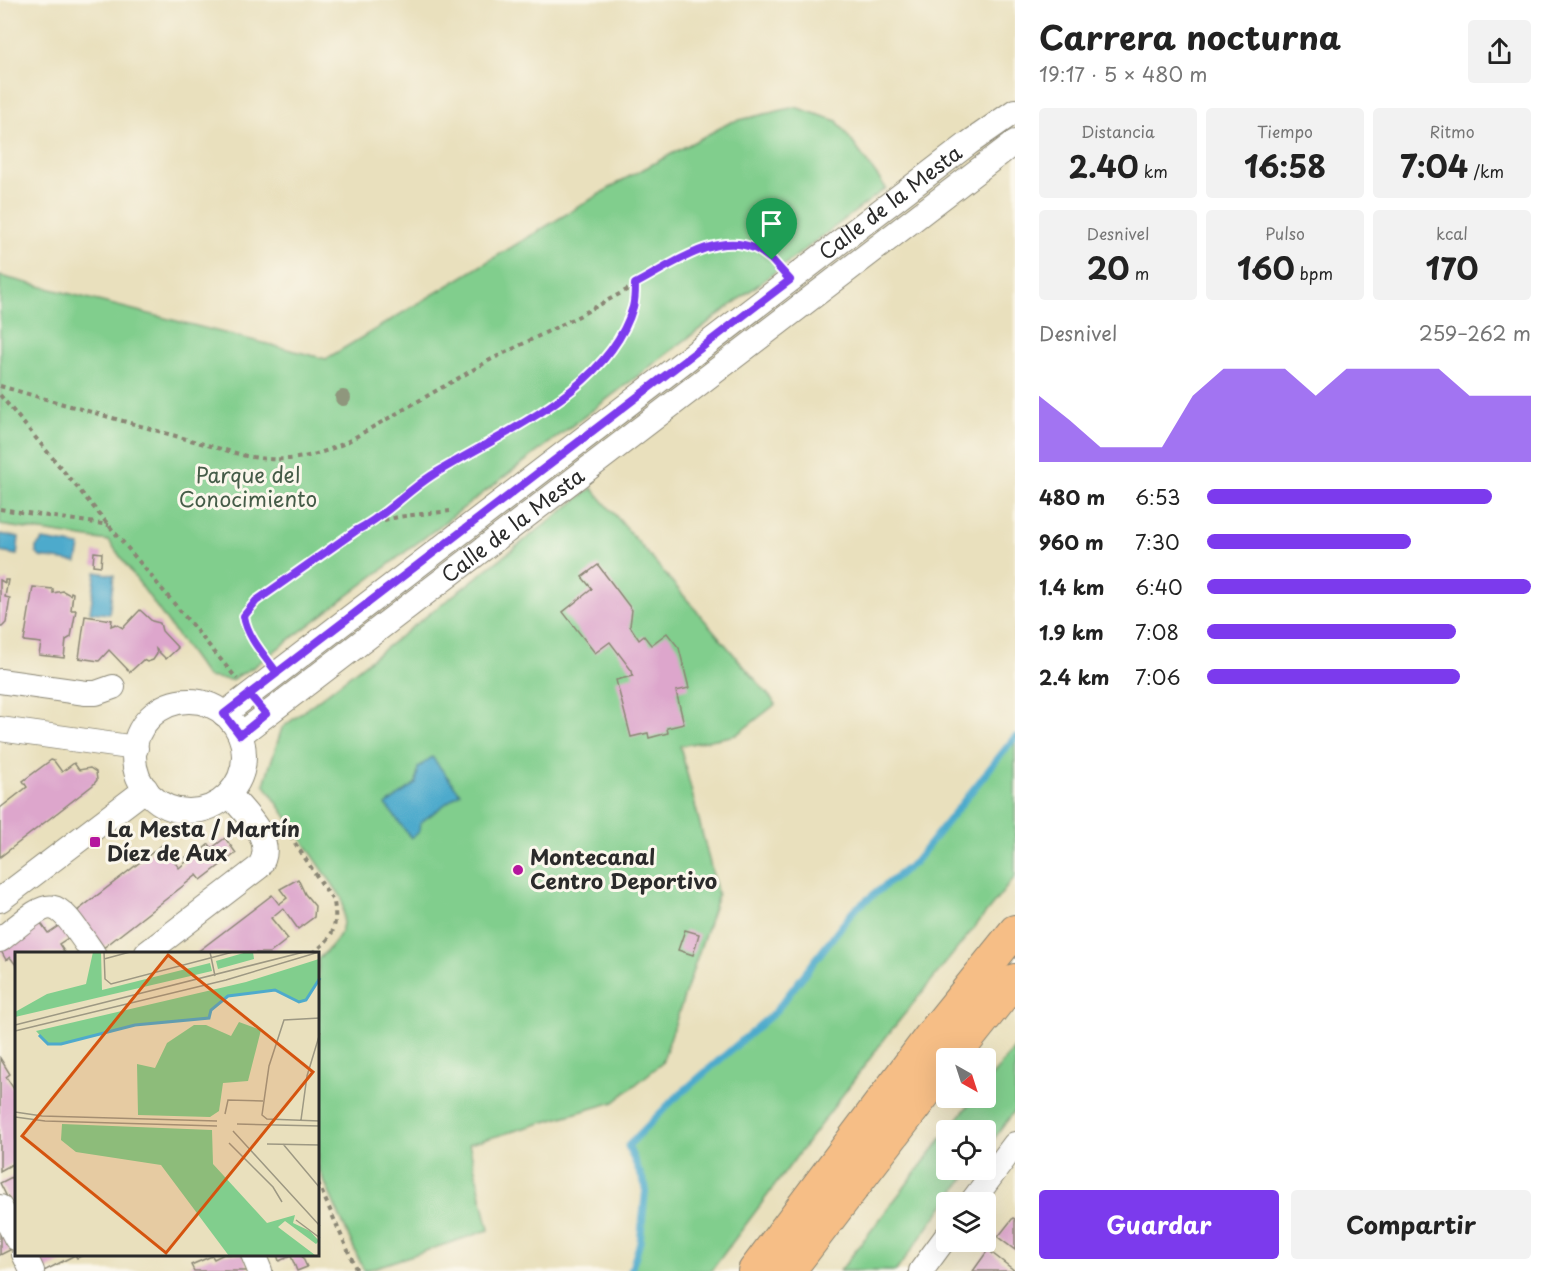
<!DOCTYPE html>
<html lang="es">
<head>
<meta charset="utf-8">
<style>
	:root { --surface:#fff; --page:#f2f2f2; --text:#222; --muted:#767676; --accent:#7c3aed }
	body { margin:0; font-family:"Playpen Sans",sans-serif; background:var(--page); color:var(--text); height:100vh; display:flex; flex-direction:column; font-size:22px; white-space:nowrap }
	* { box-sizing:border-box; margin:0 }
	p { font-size:20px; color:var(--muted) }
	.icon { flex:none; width:33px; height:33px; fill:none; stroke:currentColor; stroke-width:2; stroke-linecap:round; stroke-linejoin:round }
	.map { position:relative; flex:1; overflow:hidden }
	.details { display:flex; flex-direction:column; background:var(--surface); width:540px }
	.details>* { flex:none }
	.needle { width:39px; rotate:141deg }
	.buttons { position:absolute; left:936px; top:1048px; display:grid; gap:12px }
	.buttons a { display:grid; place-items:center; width:60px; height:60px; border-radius:6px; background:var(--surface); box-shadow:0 6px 24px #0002; font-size:30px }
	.pin { position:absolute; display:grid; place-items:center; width:51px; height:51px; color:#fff; margin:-62px -26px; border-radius:50% 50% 50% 0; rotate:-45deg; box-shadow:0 0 6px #0007 }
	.pin .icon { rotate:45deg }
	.round { display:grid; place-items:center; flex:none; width:63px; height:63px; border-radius:6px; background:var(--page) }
	.head { display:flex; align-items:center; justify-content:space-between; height:102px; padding:0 24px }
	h1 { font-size:33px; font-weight:700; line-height:45px }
	.figures { display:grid; grid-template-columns:repeat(3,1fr); gap:9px; height:102px; padding:6px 24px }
	.figures div { display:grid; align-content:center; border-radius:6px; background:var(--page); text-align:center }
	.figures b { font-size:30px; font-weight:700 }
	.figures small { font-size:16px; font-weight:400 }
	.figures p { font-size:16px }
	.chart { height:168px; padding:12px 24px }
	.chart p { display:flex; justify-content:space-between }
	.chart svg { width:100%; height:108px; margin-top:6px; fill:var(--accent); opacity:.7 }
	.button { display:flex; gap:12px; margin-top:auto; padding:12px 24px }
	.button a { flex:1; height:69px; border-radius:6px; background:var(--accent); color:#fff; font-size:24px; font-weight:700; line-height:69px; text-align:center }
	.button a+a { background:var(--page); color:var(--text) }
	ul { padding:0 24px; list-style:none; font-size:20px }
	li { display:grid; grid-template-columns:96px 72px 1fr; align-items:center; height:45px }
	li i { height:15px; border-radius:8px; background:var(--accent) }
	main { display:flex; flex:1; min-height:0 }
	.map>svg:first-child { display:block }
	.green { fill:#81ce8d; stroke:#567c5c; stroke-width:1.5 }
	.water { fill:#4eaacc; stroke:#3c6a7c; stroke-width:1.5 }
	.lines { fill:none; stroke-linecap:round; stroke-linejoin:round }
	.stream { stroke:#4eaacc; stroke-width:7 }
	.building { fill:#dda6cc }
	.minor-casing { stroke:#8a8674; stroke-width:26 }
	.major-casing { stroke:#8a8674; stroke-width:34 }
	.path { stroke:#8a8674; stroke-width:4; stroke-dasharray:4.5 4.5; stroke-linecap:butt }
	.minor { stroke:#fff; stroke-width:24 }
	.major { stroke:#f6be86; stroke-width:32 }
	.tree { fill:#8f977d }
	.route-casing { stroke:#fff; stroke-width:12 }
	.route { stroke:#7c3aed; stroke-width:8 }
	.poi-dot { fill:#b5179e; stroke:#fbf7ec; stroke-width:2 }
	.labels { text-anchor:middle; stroke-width:6; stroke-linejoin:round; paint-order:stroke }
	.street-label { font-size:21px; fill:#2b2b2b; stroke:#fbf7ec }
	.park-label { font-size:21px; fill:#455c48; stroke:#fbf7ec }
	.poi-label { font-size:21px; font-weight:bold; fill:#2b2b2b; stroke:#fbf7ec; text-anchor:start }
	.inset-river { fill:none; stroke:#4eaacc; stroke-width:3 }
	.inset-road { fill:none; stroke:#9d9883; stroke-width:1.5 }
	.view { fill:#d5540f; fill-opacity:0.15; stroke:#d5540f; stroke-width:3 }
	.inset-edge { fill:none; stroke:#2b2b2b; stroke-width:3 }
</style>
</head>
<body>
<main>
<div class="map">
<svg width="1015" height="1271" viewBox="0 0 1015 1271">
	<rect width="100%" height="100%" fill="#fbf7ec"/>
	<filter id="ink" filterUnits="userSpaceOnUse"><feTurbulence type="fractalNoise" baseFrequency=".0167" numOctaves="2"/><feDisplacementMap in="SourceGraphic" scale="12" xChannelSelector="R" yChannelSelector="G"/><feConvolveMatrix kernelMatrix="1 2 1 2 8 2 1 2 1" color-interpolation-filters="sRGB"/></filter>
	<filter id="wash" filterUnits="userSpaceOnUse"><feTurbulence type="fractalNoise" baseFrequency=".008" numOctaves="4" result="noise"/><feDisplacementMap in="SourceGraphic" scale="24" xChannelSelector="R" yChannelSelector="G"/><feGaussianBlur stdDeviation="1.35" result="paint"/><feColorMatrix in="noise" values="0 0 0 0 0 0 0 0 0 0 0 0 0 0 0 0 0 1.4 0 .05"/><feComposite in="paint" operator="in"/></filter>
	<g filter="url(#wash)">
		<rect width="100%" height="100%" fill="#e9e0bd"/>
		<g class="green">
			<path d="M795 107 837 121 886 188 252 668 231 680 207 677 109 541 0 525V276L326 359 623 180 731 122Z"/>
			<path d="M592 488 776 704 736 735 680 746 718 895 662 1063 614 1102 469 1144 489 1230 364 1271 318 1167V959C341 939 347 929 342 898L264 784 282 728Z"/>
			<path d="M1015 737V877L886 1037 711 1271H631L640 1242 646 1187 628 1146 672 1101 775 1012 854 910 915 862Z"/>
			<path d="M1015 1047V1110L986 1150V1131H948L974 1098H986V1084Z"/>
			<path d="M946 1133V1170H970L896 1271H840Z"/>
		</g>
		<g class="water">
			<path d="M0 534 19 537 17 555 0 552Z"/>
			<path d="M43 540 80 546 77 562 40 557 36 552V547Z"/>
			<path d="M96 572 114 575 109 614 90 612Z"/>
			<path d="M432 757 460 793 420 823 419 832 411 838 386 805 416 783 418 768Z"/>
		</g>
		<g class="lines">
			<path class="stream" d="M631 1271 640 1242 646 1187 628 1146 672 1101 775 1012 854 910 915 862 1015 737"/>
		</g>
		<g id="blocks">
			<g class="building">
				<path d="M94 552 102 553 101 566 93 565Z"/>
				<path d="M598 565 632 610 630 626 639 640 644 636 651 645 667 633 679 648 689 688 676 691 684 724 667 728 668 733 649 738 648 733 631 737 616 680 633 676 632 671 610 642 595 653 563 612 592 589 582 577Z"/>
				<path d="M0 580 5 583V580H8L5 597 10 598 6 623 2 627H0Z"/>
				<path d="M33 587 53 589V593L63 591 70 595 71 592 73 593 71 610H76L71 637 66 640 64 658 39 655 41 643 24 641Z"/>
				<path d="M140 610 152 621 160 623 162 631 178 648 166 659 156 649 157 654 153 660 147 662 143 660 130 672 109 650 99 661 79 658 85 616 112 620 111 626 116 624 123 628Z"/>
				<path d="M51 760 54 761 62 772 74 763 79 770 90 768 96 772 97 780 93 785 0 857V808L27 787 23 781Z"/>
				<path d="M225 838 236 853 201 880 197 875 102 949 76 912 162 845 179 868 187 861 185 858 194 851 197 854 209 844 212 848Z"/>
				<path d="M298 879 305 894 315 906 314 917 298 929 283 908 271 918 288 939 270 953H196L272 895 279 904 287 898 280 889Z"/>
				<path d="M38 919 48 933 60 925 68 938 59 944 65 953H16V965L10 957 6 960 0 949Z"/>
				<path d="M685 930 699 934 693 955 678 950Z"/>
				<path d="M0 1058 10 1074 6 1077 16 1092V1162L0 1171Z"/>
				<path d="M16 1175V1215L0 1183Z"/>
				<path d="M1013 1218 1015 1219V1250L998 1237Z"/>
				<path d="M0 1230 10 1250 0 1255Z"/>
				<path d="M988 1250 1015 1271H973Z"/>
				<path d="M36 1254H85L77 1258 75 1255 44 1271Z"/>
				<path d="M224 1254H243L249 1271H194L191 1265 212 1256 214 1259Z"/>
				<path d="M277 1254H301L307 1267 297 1271 291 1256 279 1261Z"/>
			</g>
		</g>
	</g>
	<g filter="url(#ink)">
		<use href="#blocks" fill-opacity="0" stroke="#8a8674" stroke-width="1.5"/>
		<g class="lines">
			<defs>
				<g id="minor">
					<path d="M0 681 86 693H96L113 687"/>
					<circle cx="189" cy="756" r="55"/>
					<path id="s1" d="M224 714 969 143 1015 111"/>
					<path d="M0 729 136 748"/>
					<path id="s2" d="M240 735 1015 142"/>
					<path d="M0 900 146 789"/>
					<path d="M0 940C56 895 52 894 93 953"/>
					<path d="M147 953 259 867C278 841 245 814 229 794"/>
					<path d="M971 1203 1015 1144"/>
					<path d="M0 1207 16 1238"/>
					<path d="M24 1254 32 1271"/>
					<path d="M253 1254 260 1271"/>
					<path d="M921 1271 946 1237"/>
				</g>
				<g id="major">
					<path d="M952 1059 1015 980"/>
					<path d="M754 1271 932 1034 1015 931"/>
					<path d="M789 1271 946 1066"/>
				</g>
			</defs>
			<use href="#minor" class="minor-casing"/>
			<use href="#major" class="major-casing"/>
			<g class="path">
				<path d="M0 386 246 456C285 463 309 459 345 443L490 360 577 317 704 248C731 240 755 241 776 264"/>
				<path d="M0 395 237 679"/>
				<path d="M0 509 109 525"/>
				<path d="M375 521C394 505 412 487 433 475 505 433 629 381 635 285"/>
				<path d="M265 656 250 634 245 616 256 601 357 530C387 515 417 515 450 511"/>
				<path d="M285 828 334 902C338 927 333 938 313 953"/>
				<path d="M318 1183 357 1271"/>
			</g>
			<use href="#minor" class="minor"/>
			<use href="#major" class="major"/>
		</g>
		<circle class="tree" cx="343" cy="398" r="8"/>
	</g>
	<g class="lines" filter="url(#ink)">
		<defs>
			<path id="route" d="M772 260C767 256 762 252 756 249 717 230 670 266 635 284 635 292 635 300 633 307 609 391 498 434 431 476 405 493 385 516 357 530L256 601 244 616C247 637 265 656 277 673L224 714 240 735 266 714 249 694 790 280 772 260"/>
		</defs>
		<use href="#route" class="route-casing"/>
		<use href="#route" class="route"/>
	</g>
	<g class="poi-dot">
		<rect x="89" y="836" width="12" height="12" rx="3"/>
		<circle cx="518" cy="870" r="6"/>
	</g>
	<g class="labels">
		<g class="street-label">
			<text dy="7" stroke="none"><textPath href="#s1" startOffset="840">Calle de la Mesta</textPath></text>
			<text dy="7" stroke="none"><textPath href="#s2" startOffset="344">Calle de la Mesta</textPath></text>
		</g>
		<g class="park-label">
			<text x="248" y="483">Parque del<tspan x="248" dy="24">Conocimiento</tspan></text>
		</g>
		<g class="poi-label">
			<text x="107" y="837">La Mesta / Martín<tspan x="107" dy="24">Díez de Aux</tspan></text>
			<text x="530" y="865">Montecanal<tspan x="530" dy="24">Centro Deportivo</tspan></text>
		</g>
	</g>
	<g transform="translate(15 952)">
		<rect width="304" height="304" fill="#e9e0bd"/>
		<path d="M78 0H86L87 38 195 11 197 19 0 65V60L32 42 71 32ZM232 0H238L239 7 203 17 201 9ZM304 7V26L291 48 284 50 260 38 213 44 196 58 194 66 120 73 46 92H33L21 79 231 30ZM224 70 246 78 233 129 208 131 204 159 195 165 123 163 122 112 140 116 152 91 179 73H191L216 84ZM47 172 197 178 198 212 252 271 280 263 278 271 295 279 304 289 301 292 270 269 263 275 300 303 214 304 146 213 61 200 46 188Z" fill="#81ce8d"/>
		<path class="inset-river" d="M24 83 33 92H46L120 73 194 66 196 58 213 44 260 38 284 50 291 48 305 26"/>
		<path class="inset-road" d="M89 0 90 27 96 32 218 0M195 0 200 24M89 7 115 0M305 66 269 68 254 114 247 163 252 167 305 169M0 73 289 0M0 79 211 28 304 0M0 160 27 164 202 169M210 162 213 148 248 149M0 165 30 169 202 174M286 168 292 124 305 81M222 172 305 174M218 179 305 274M214 191 258 235 267 250M252 192 305 193M268 192 305 236M281 268 305 286"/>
		<path class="view" d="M153 3 298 120 151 301 7 184Z"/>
		<rect width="304" height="304" class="inset-edge"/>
	</g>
</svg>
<div class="buttons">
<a><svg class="needle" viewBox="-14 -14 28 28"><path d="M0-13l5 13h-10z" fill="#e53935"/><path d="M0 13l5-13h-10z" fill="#767676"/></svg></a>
<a><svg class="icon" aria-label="locate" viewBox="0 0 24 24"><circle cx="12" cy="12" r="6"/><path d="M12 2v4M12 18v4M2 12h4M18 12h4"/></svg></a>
<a><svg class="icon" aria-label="layers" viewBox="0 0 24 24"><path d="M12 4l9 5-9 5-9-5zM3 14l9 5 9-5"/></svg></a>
</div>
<div class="pin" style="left:772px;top:260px;background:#1e9e55"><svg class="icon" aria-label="arrive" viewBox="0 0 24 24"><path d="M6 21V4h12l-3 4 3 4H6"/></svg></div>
</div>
<section class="details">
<div class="head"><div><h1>Carrera nocturna</h1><p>19:17 · 5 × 480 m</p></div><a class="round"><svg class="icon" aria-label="share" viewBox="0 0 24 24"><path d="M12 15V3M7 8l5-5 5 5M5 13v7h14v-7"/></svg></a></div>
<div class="figures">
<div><p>Distancia</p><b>2.40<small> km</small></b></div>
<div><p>Tiempo</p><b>16:58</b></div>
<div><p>Ritmo</p><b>7:04<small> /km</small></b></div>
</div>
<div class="figures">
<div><p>Desnivel</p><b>20<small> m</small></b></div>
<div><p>Pulso</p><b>160<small> bpm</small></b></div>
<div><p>kcal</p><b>170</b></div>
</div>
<div class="chart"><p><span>Desnivel</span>259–262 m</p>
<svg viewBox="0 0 160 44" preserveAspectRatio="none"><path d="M0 44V17L10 27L20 38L30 38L40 38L50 17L60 6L70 6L80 6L90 17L100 6L110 6L120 6L130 6L140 17L150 17L160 17V44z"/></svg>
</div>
<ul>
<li><b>480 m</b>6:53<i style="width:88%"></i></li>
<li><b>960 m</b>7:30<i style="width:63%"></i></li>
<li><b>1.4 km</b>6:40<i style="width:100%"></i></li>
<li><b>1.9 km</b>7:08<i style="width:77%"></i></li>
<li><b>2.4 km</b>7:06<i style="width:78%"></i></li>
</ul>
<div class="button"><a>Guardar</a><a>Compartir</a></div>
</section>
</main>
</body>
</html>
